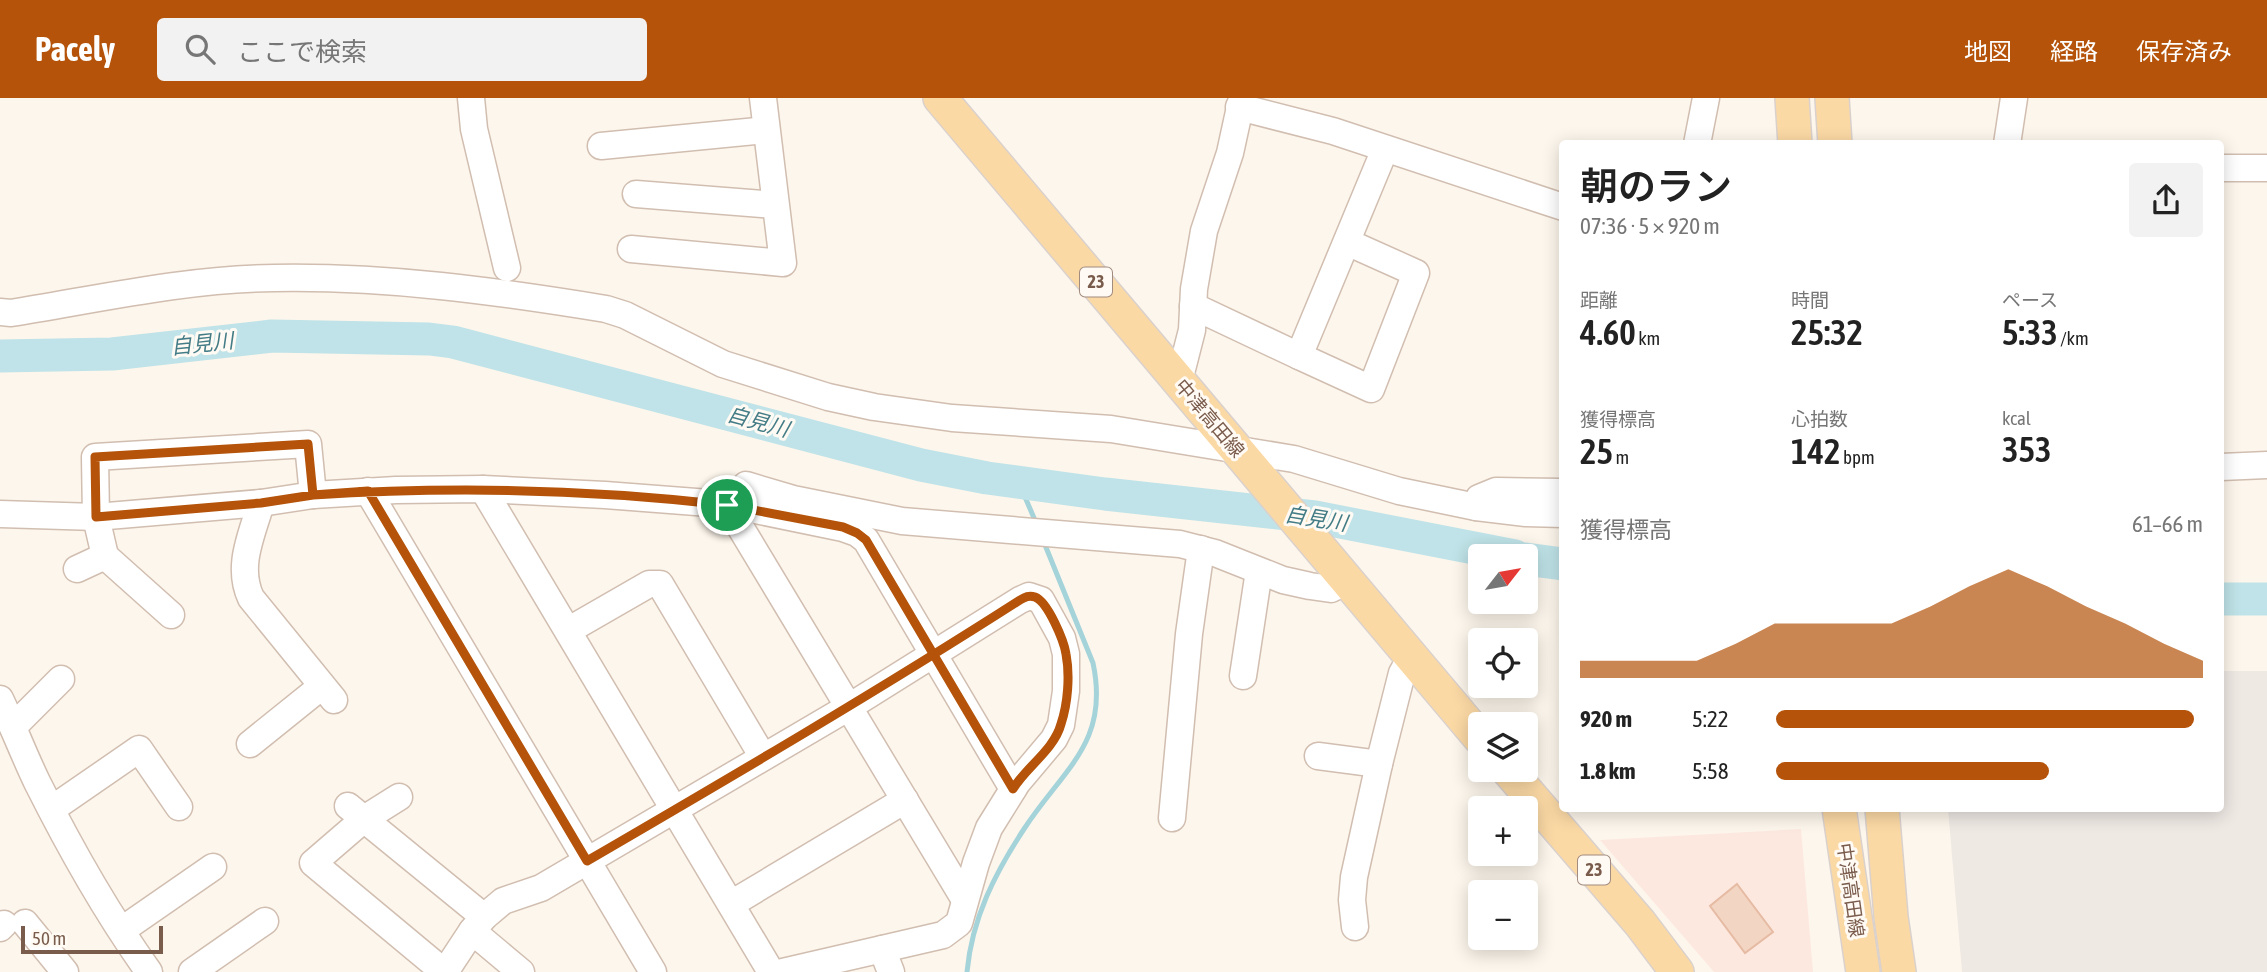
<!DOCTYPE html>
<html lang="ja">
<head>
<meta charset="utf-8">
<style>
	:root { --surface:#fff; --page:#f2f2f2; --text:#222; --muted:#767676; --accent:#b45309 }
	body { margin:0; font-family:"Asap Condensed","Noto Sans JP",sans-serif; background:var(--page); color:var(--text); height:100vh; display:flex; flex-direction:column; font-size:26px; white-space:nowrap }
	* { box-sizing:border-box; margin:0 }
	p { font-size:23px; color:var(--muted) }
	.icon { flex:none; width:38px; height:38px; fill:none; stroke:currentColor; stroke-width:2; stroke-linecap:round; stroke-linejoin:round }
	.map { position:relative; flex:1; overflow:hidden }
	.panel { position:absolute; left:1559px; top:42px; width:665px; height:672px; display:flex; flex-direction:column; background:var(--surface); border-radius:7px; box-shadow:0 4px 18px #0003 }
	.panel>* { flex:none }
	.needle { width:46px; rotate:59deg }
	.tools { position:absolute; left:1468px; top:446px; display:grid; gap:14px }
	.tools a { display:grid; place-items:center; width:70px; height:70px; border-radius:7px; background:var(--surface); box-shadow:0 4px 18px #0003; font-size:35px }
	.scale { position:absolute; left:21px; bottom:18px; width:142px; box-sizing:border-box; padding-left:7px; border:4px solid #7a5c4d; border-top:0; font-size:19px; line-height:24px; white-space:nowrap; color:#7a5c4d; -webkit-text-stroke:5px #fffaf3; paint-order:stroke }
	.pin { position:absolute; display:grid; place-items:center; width:60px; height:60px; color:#fff; margin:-30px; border:4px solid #fff; border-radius:50%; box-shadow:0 2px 7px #0007 }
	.round { display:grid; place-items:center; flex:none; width:74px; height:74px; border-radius:7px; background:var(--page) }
	.summary { display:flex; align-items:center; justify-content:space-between; height:119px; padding:0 21px }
	h1 { font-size:38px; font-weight:600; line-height:52px }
	.stats { display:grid; grid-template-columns:repeat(3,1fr); gap:10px; height:119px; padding:7px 21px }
	.stats div { display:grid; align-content:center }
	.stats b { font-size:35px; font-weight:600 }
	.stats small { font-size:19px; font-weight:400 }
	.stats p { font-size:19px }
	.chart { height:196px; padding:14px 21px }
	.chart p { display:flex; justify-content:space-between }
	.chart svg { width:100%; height:126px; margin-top:7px; fill:var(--accent); opacity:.7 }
	ul { padding:0 21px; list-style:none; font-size:23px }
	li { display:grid; grid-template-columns:112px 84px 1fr; align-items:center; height:52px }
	li i { height:18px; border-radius:9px; background:var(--accent) }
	header { display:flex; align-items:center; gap:42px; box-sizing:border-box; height:98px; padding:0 35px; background:var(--accent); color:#fff }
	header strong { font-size:33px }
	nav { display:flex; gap:38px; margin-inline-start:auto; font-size:24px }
	.search { width:490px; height:63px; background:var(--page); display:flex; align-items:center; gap:18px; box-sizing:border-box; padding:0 24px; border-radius:7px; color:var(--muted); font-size:26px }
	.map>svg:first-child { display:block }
	.commercial { fill:#fde8e0 }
	.industrial { fill:#efe9e4 }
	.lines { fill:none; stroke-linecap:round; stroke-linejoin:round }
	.stream { stroke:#a5d3da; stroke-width:5 }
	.river { stroke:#bfe3e8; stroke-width:33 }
	.building { fill:#f3d5c3; stroke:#e6bba3; stroke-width:2 }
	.minor-casing { stroke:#d1beb0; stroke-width:29 }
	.major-casing { stroke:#dad1cd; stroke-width:36 }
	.minor { stroke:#fff; stroke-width:26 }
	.major { stroke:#fbd9a5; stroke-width:33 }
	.route-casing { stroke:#fff; stroke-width:14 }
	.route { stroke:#b45309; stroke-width:9 }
	.labels { text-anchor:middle; stroke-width:6; stroke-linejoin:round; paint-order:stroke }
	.shield { fill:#fffaf3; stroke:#a28b7f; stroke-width:2 }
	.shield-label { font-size:18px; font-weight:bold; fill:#7a5c4d }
	.street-label { font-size:19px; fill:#7a5c4d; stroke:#fffaf3 }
	.water-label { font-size:21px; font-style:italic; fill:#437c86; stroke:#fffaf3 }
</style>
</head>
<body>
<header>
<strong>Pacely</strong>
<div class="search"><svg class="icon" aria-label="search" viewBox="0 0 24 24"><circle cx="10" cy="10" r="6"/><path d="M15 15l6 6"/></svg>ここで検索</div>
<nav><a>地図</a><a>経路</a><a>保存済み</a></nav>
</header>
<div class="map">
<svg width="2267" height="874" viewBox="0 0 2267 874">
	<rect width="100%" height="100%" fill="#fdf6ec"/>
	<path class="commercial" d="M1801 731 1813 874H1714L1600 742Z"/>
	<path class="industrial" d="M2221 573H2267V874H1962L1948 711 2221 710Z"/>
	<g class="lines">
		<g class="stream">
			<path d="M1019 385 1037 427"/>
			<path d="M967 874C972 820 995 775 1024 731 1063 671 1110 645 1093 565L1043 442"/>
		</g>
		<g class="river">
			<path d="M0 258 112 256 272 238 429 241 453 244 921 367 987 380 1105 396 1315 419 1515 458"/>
			<path d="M1526 461 1563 466"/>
			<path d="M2221 501H2267"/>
		</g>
	</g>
	<path class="building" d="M1737 786 1773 834 1745 855 1710 808Z"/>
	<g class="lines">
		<defs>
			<g id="minor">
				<path d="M471 0 474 31 507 170"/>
				<path d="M1239 9 1333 33 1563 109"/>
				<path d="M1697 46 1706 0"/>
				<path d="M2007 46 2014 0"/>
				<path d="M601 48 766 32"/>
				<path d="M2221 70H2267"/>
				<path d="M636 96 775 107"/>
				<path d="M631 151 783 165 763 0"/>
				<path d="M1193 208 1299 258 1385 51"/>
				<path d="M0 214 11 215C98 201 185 181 274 180 386 178 496 193 606 211L625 217 723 266 828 299 874 309 952 320 1111 331 1294 361 1399 393 1476 409 1526 415 1563 416"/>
				<path d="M1299 258 1371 291 1416 175 1347 144"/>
				<path d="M1179 283 1192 232 1194 191 1204 133 1230 55 1242 0"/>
				<path d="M2221 369 2267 367"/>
				<path d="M483 391 771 874"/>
				<path d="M368 393 653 874"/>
				<path d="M261 405C252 437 236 468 251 500L334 602"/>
				<path d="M1476 409 1479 400 1496 393 1563 394"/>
				<path d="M0 416 96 419 261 405 313 397 396 392 483 391 605 397 709 405 741 409 843 430 857 435 866 442 1013 691"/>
				<path d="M105 458 171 517"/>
				<path d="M77 471 105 458 96 419 95 359 308 346 313 397"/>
				<path d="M569 532 649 486H660L763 659"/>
				<path d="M1243 578 1259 473"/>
				<path d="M0 601C13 628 24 657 37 684 70 750 106 814 149 874"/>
				<path d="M13 629 61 581"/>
				<path d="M250 646 322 588"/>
				<path d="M1318 658 1379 666"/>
				<path d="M399 699 364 721 313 765 444 874"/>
				<path d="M348 708 484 819"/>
				<path d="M52 711 139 651 179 709"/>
				<path d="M1172 720 1189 536 1201 451"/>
				<path d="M965 802 727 407 746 387 793 401 902 423 1180 446 1215 455 1283 482 1310 488 1331 491 1346 483"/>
				<path d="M731 806 905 702"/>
				<path d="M25 825 65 874"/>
				<path d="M1355 829 1352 802 1354 779 1379 666 1402 575 1411 559"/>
				<path d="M0 830 4 826"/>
				<path d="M122 832 213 769"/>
				<path d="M472 833 521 874"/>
				<path d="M882 851 891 874"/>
				<path d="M192 874 265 823"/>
				<path d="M445 874 472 833 484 819 503 803 541 790 587 763 849 609 1020 502 1029 498 1041 502 1062 540 1066 556V593L1061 627 1054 641 1017 685 989 730 976 765 959 825 943 837 783 874"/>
			</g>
			<g id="major">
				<path d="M940 0 1480 640"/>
				<path d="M1792 0 1795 46"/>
				<path d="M1832 0 1835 46"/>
				<path d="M1508 672 1640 825 1677 874"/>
				<path d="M1839 710 1863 874"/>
				<path d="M1882 710 1891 819 1899 874"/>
			</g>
		</defs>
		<use href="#minor" class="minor-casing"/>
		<use href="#major" class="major-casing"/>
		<use href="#minor" class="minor"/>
		<use href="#major" class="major"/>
	</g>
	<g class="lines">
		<defs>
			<path id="route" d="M727 407C589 391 451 388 313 397L308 346 95 359 96 419 261 405 313 397 368 393 587 763C733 678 878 593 1020 502 1025 499 1029 497 1035 499 1048 504 1064 543 1066 556 1070 577 1068 605 1061 626 1054 652 1026 669 1013 691L866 442 857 435 843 429 727 407"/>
		</defs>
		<use href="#route" class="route-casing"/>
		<use href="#route" class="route"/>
	</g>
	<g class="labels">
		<g class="shield">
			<rect x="1080" y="169.5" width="32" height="29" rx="5"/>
			<rect x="1578" y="757.5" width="32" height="29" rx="5"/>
		</g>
		<g class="shield-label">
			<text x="1096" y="190">23</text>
			<text x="1594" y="778">23</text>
		</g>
		<g class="street-label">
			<text transform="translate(1210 320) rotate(50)" y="7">中津高田線</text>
			<text transform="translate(1851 792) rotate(82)" y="7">中津高田線</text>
		</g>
		<g class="water-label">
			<text transform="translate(202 246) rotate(-6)" y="7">自見川</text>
			<text transform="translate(758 324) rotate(15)" y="7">自見川</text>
			<text transform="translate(1316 421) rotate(9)" y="7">自見川</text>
		</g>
	</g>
</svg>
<div class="tools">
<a><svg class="needle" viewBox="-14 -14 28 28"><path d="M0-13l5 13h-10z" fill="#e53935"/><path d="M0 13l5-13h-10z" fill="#767676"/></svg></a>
<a><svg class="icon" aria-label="locate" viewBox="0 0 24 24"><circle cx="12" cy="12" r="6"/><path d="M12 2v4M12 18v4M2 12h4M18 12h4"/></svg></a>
<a><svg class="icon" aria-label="layers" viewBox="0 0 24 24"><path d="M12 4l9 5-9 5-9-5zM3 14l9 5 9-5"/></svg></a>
<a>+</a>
<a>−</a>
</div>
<div class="scale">50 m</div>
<div class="pin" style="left:727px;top:407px;background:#1e9e55"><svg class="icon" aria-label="arrive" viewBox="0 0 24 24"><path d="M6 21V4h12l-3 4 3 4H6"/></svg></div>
<section class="panel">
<div class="summary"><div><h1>朝のラン</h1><p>07:36 · 5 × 920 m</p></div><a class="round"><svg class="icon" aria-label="share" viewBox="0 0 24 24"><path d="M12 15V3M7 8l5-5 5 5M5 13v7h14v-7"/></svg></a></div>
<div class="stats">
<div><p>距離</p><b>4.60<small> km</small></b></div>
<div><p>時間</p><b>25:32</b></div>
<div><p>ペース</p><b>5:33<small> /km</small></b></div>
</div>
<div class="stats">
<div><p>獲得標高</p><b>25<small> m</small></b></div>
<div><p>心拍数</p><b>142<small> bpm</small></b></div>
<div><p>kcal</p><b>353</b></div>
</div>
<div class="chart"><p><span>獲得標高</span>61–66 m</p>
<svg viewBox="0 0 160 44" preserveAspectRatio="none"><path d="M0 44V38L10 38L20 38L30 38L40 32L50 25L60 25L70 25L80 25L90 19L100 12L110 6L120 12L130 19L140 25L150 32L160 38V44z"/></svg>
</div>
<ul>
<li><b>920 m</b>5:22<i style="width:98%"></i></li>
<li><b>1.8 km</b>5:58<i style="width:64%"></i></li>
</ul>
</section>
</div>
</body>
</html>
